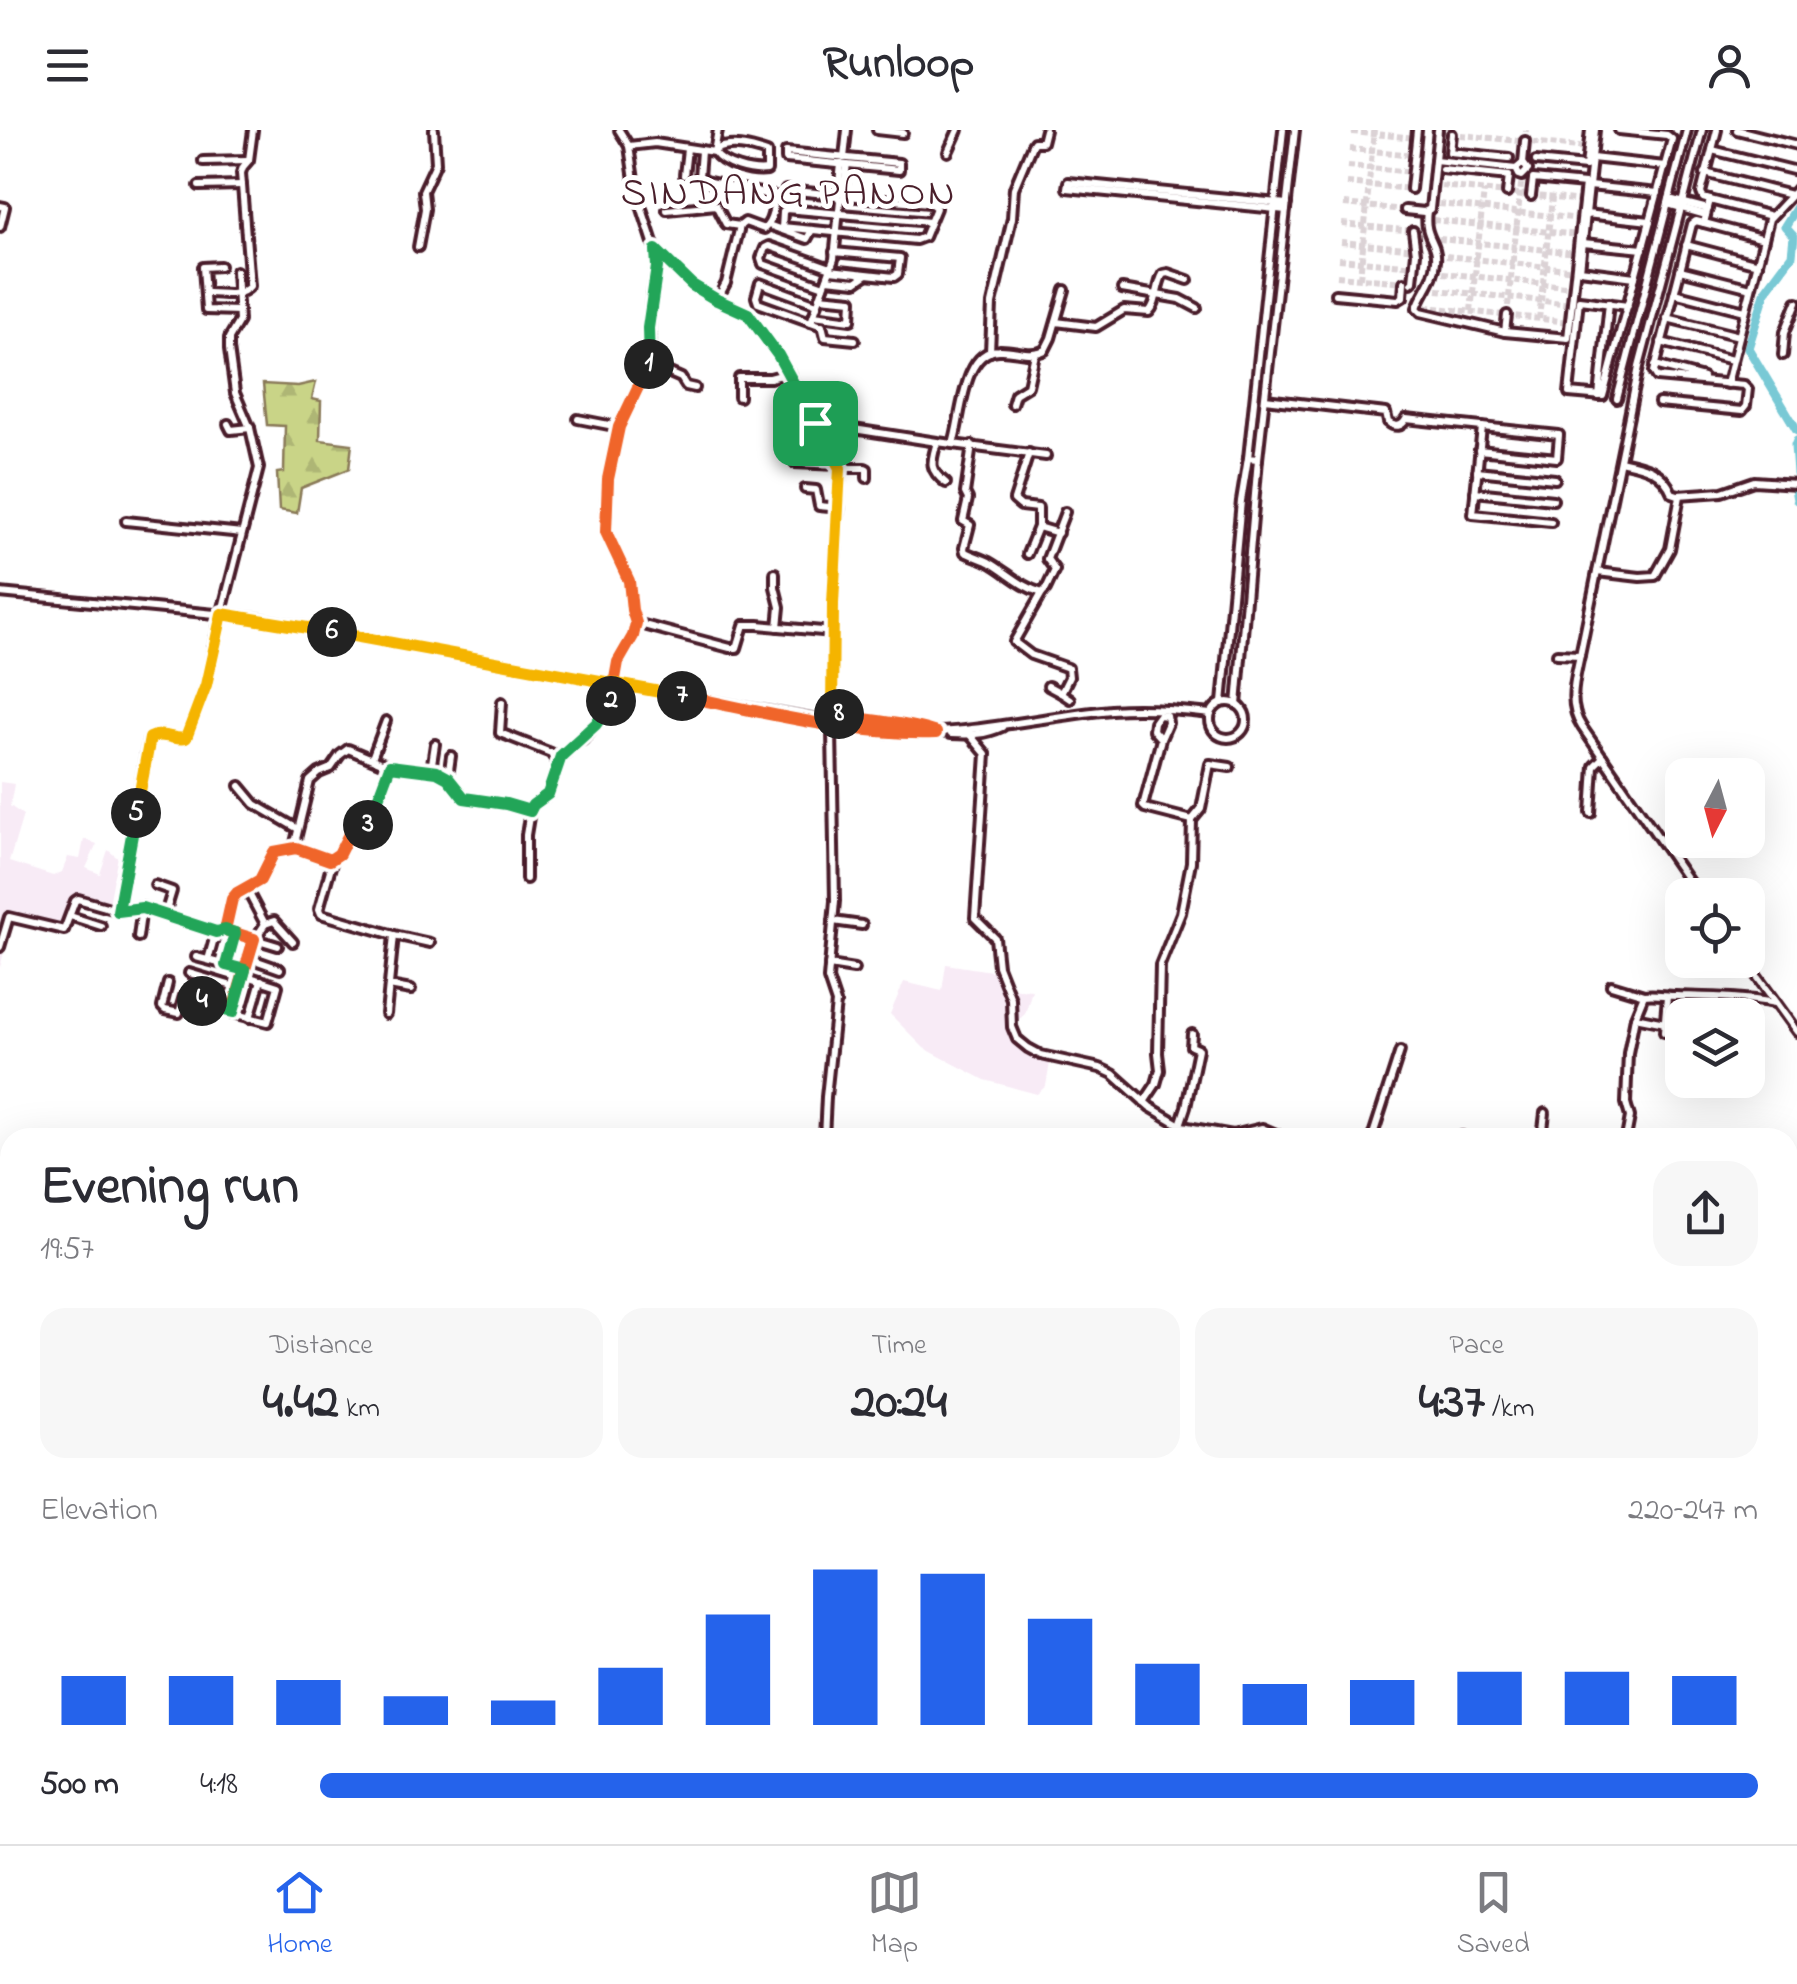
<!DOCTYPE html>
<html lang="en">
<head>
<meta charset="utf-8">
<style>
	:root { --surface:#fff; --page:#f7f7f7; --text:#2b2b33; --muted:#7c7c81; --line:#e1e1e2; --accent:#2563eb }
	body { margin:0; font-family:"Indie Flower",sans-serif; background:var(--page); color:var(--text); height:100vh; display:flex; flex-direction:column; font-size:38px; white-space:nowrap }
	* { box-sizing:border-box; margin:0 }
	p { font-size:32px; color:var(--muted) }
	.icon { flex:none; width:55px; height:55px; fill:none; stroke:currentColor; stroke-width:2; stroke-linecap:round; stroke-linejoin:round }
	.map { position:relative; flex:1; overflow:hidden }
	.sheet { position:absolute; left:0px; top:998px; width:1798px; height:718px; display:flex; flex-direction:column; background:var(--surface); border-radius:30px 30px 0 0; box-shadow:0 10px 40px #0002 }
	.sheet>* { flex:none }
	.needle { width:65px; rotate:186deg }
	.controls { position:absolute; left:1665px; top:628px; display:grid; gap:20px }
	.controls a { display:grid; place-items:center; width:100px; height:100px; border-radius:20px; background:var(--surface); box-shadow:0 10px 40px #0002; font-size:50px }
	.pin { position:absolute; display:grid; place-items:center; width:85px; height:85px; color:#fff; margin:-42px; border-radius:20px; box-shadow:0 5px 15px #0006 }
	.km { position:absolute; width:50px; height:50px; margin:-25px; border-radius:50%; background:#222; color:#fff; font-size:28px; line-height:50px; text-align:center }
	.round { display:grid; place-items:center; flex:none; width:105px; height:105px; border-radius:30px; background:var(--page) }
	.headline { display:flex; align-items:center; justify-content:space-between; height:170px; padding:0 40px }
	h1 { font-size:55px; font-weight:700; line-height:75px }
	.metrics { display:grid; grid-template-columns:repeat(3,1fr); gap:15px; height:170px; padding:10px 40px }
	.metrics div { display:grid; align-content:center; border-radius:25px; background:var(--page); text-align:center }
	.metrics b { font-size:50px; font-weight:700 }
	.metrics small { font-size:28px; font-weight:400 }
	.metrics p { font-size:28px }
	.chart { height:280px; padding:20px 40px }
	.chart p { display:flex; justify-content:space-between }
	.chart svg { width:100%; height:180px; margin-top:10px; stroke:var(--accent); stroke-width:6 }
	ul { padding:0 40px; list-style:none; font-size:32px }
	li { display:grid; grid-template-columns:160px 120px 1fr; align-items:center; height:75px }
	li i { height:25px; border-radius:12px; background:var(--accent) }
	header { display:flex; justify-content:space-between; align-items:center; height:130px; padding:0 40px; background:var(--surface); font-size:45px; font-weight:700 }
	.tabs { display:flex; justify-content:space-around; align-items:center; height:140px; border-top:2px solid var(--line); background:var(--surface); font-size:28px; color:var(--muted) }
	.tabs a { display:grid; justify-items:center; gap:5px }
	.tabs .current { color:var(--accent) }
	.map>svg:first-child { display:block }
	.built { fill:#f8ebf6 }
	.forest { fill:url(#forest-firs); stroke:#8a7a59; stroke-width:2.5 }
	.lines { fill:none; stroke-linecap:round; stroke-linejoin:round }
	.river { stroke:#79c9d5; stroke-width:9 }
	.minor-tunnel { stroke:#dbd2d5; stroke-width:6; stroke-dasharray:6 3; stroke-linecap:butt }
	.minor-casing { stroke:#4a1f2b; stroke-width:14 }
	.minor { stroke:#fff; stroke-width:6 }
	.split-1-casing { stroke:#fff; stroke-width:20 }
	.split-2-casing { stroke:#fff; stroke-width:20 }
	.split-3-casing { stroke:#fff; stroke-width:20 }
	.split-4-casing { stroke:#fff; stroke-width:20 }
	.split-5-casing { stroke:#fff; stroke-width:20 }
	.split-6-casing { stroke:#fff; stroke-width:20 }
	.split-7-casing { stroke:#fff; stroke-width:20 }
	.split-8-casing { stroke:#fff; stroke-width:20 }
	.split-9-casing { stroke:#fff; stroke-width:20 }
	.split-1 { stroke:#22a559; stroke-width:12 }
	.split-2 { stroke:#f0652b; stroke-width:12 }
	.split-3 { stroke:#22a559; stroke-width:12 }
	.split-4 { stroke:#f0652b; stroke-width:12 }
	.split-5 { stroke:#22a559; stroke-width:12 }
	.split-6 { stroke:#f5b400; stroke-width:12 }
	.split-7 { stroke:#f5b400; stroke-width:12 }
	.split-8 { stroke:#f0652b; stroke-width:12 }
	.split-9 { stroke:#f5b400; stroke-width:12 }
	.labels { text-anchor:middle; stroke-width:10; stroke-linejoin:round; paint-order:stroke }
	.quarter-label { font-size:40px; letter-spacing:2.5px; fill:#4a1f2b; stroke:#fff }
</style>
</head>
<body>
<header><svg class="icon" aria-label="menu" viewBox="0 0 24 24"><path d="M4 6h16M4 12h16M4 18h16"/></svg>Runloop<svg class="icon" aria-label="person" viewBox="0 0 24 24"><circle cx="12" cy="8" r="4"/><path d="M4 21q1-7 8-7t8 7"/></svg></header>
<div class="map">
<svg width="1797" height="1714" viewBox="0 0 1797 1714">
	<defs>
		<pattern id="forest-firs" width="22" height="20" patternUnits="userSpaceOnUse" patternTransform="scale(2.5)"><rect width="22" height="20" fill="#c9d487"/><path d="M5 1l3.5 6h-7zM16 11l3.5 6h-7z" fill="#aeb675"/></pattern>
	</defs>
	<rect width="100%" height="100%" fill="#fff"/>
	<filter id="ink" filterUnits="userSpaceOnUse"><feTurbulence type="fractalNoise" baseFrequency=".01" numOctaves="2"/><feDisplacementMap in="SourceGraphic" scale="20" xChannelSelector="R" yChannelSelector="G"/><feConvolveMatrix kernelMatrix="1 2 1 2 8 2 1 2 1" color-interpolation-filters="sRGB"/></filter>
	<g filter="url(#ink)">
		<g class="built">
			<path d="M0 652 14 654 10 676 23 685 9 732 53 746 62 742 68 727 80 729 84 709 97 714 86 738 100 744 108 720 119 729 113 749 124 753 119 780 78 767 66 804 11 793 0 838Z"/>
			<path d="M946 834 1004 843 1009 858 1032 860 1025 884 1015 893 1018 903 1030 917 1051 927 1046 956 1037 964 985 950 924 918 890 884 904 852 942 861Z"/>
		</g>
		<path class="forest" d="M316 252 312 269 321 271 320 310 352 314 349 339 301 358 297 383 279 380 277 343 284 342 285 296 267 295 263 254 298 256Z"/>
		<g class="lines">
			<g class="river">
				<path d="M1797 77 1785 96 1794 106 1792 125 1766 160 1748 218 1797 300"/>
				<path d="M1797 310 1795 315 1797 343"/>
				<path d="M1797 348 1795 358 1797 370"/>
			</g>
			<g class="minor-tunnel">
				<path d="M1352 2 1416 8"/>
				<path d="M1452 4 1588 18"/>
				<path d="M1525 11 1526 0"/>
				<path d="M1350 19 1415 25"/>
				<path d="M1348 36 1413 42"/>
				<path d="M1347 53 1411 59"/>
				<path d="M1441 56 1583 71"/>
				<path d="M1344 74 1405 80"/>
				<path d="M1439 74 1581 89"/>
				<path d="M1433 90 1579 105"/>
				<path d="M1342 94 1413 101"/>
				<path d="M1430 108 1577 123"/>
				<path d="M1341 112 1416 119"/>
				<path d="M1437 125 1576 140"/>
				<path d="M1339 129 1415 136"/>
				<path d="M1434 142 1574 157"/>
				<path d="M1337 146 1406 152"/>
				<path d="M1360 148 1374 0"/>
				<path d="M1428 159 1572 174"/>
				<path d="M1417 176 1570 192"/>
				<path d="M1471 181 1484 61"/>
				<path d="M1507 185 1522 46"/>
				<path d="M1539 189 1552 68"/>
			</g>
			<defs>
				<g id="minor">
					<path d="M877 0 903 3"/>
					<path d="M1283 0 1248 328 1258 329 1295 0"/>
					<path d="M1595 0 1580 140 1635 147"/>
					<path d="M1619 0 1667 5 1672 9 1603 266 1569 263 1579 170 1628 176"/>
					<path d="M1737 0 1797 15"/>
					<path d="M1452 4 1450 22 1509 28"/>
					<path d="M629 16 655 13 714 22 718 0"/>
					<path d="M1712 20 1797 41"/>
					<path d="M714 22C723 36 752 43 767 41V23C750 17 732 12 715 20"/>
					<path d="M786 22 899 33V40L786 29Z"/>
					<path d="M948 22 958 0"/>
					<path d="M844 28 847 0"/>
					<path d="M1592 28 1665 36"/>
					<path d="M1435 30 1516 39 1519 45 1522 46 1528 40 1523 33 1516 39"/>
					<path d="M203 31 248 30"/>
					<path d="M1536 31 1586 36 1590 0"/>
					<path d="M1523 33 1525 11"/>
					<path d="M1442 39 1509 46 1507 63"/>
					<path d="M1705 43 1791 65"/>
					<path d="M684 45 687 19"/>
					<path d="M199 56 242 55"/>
					<path d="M1589 56 1658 63"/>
					<path d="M1411 59 1417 0"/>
					<path d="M786 60 836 65"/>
					<path d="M841 61 845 66 840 70 836 65Z"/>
					<path d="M838 62 841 34"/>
					<path d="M843 62 847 35"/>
					<path d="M1669 69 1708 79"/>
					<path d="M1710 70 1771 86"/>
					<path d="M1683 73 1702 0"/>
					<path d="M1668 74 1706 85"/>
					<path d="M0 76 5 77 0 97"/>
					<path d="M1681 78 1639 237 1580 525C1575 550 1567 574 1582 597L1698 765"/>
					<path d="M667 80 716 75 726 94 740 96 745 92 764 99C773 91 774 78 774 66L705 51 699 47 701 21"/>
					<path d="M1286 80 1067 58 1068 52 1287 74"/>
					<path d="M1405 80 1424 82 1430 79 1438 0"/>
					<path d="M1427 81C1423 108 1438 111 1436 131 1435 150 1422 162 1417 178L1421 182 1505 202 1568 208 1585 54 1533 49 1531 66"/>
					<path d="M1586 84 1650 91"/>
					<path d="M1704 93 1764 109"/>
					<path d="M771 96 807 109 812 100"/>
					<path d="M782 97 916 110 924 107 936 78 930 73 845 66"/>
					<path d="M782 99 783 82 786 79 930 92"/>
					<path d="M1583 113 1643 119"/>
					<path d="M1686 115 1758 134"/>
					<path d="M418 117 425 79 423 61 436 33 434 0"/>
					<path d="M656 120 692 155 717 170 748 184 757 195 789 243 841 338 833 474 832 601 835 771 828 849 836 873 826 967 824 1008"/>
					<path d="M220 136 203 137 206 180 239 181"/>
					<path d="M830 140 894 147 898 144 900 128 834 122"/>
					<path d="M1680 140 1751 158"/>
					<path d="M827 149 856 152 866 145"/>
					<path d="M1411 153 1413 151 1416 123 1413 101"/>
					<path d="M824 156 763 134 761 128 765 118 769 116 831 138"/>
					<path d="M1122 159 1180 169 1197 178"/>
					<path d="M206 163C220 162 239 169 250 156L241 43 243 37 249 30 253 0"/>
					<path d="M1674 163 1745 181"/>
					<path d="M1335 164 1398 170 1403 167 1404 152"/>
					<path d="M717 170 726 153 740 96"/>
					<path d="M817 174 760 153 756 167 758 173 822 196"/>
					<path d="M814 185 851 190 852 170 820 167"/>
					<path d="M1667 188 1739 206"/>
					<path d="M811 192 834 129 840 70"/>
					<path d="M1056 192 1096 197 1124 180 1149 182C1158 173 1156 156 1163 144L1168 143 1188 150"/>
					<path d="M822 195 825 207 855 210"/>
					<path d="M1505 202 1507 185"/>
					<path d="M1661 212 1732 230"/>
					<path d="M990 222 992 174 1012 88 1014 58 1032 15 1034 12H1042L1045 0"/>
					<path d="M1783 225 1785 202 1797 172"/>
					<path d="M649 234 681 248 686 256 695 258"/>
					<path d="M1655 235 1703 248"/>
					<path d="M1724 253 1727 254 1769 89 1797 59"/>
					<path d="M1599 266 1609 173"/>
					<path d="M739 267V248H770L789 243"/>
					<path d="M1265 269 1386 283 1388 292C1395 298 1402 297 1406 289L1559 305 1557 328 1479 320"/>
					<path d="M1617 269 1687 0"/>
					<path d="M1659 273 1742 281 1746 276 1748 259 1744 255 1657 247 1654 242 1692 94 1696 91 1704 93 1710 70 1703 68 1701 63 1717 0"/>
					<path d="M1012 274 1015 264 1028 256 1035 224"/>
					<path d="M578 289 619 297"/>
					<path d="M815 293 937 312 1046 326"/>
					<path d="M228 294 231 300 250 298"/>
					<path d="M1482 297 1473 384 1551 392"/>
					<path d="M937 312C931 333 928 339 946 353"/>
					<path d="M953 314C962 287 962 221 999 220 1015 219 1030 228 1045 220L1051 208 1065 160"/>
					<path d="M972 315 965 363 968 369 963 391 970 395 964 418 965 422C973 426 981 428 989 432 1007 442 1021 457 1042 463L1046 459 1055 440 1047 429 1065 382"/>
					<path d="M1029 323 1014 370 1021 376 1038 378V397"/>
					<path d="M1620 331C1643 336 1662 339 1672 363L1678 365 1722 362 1754 351 1797 354"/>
					<path d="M795 333 838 335"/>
					<path d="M841 338H865L867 339V348"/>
					<path d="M1477 341 1555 349"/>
					<path d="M805 359 816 360 819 376 840 378"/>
					<path d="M1475 362 1553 370"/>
					<path d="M126 391 242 403"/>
					<path d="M1027 424 1038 397 1058 403"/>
					<path d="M1597 442 1640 447 1655 446 1670 419 1680 366"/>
					<path d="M775 443V457L780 477 778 497"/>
					<path d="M0 463 256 488 882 602C959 608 1035 587 1111 580 1144 577 1178 580 1211 584"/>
					<path d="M1042 463 1014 512 1031 525 1068 538 1069 547 1061 563 1070 569"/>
					<path d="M636 493 730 518H737L744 495H758L833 502"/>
					<path d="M1557 524 1580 525"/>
					<path d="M1048 556 1061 563"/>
					<path d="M502 572 500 603 551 623 557 632"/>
					<circle cx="1228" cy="590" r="18"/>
					<path d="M1222 573 1241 371 1248 328"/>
					<path d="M1237 575 1258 329"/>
					<path d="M833 582 863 590 929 600"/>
					<path d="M951 604C970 605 985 605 1002 597"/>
					<path d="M970 605 986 624 975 788 995 808 998 836 1011 869 1012 897 1017 909 1028 918 1041 925 1100 938 1113 944 1150 977 1182 996 1233 1005 1262 998 1285 1008"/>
					<path d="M1161 609 1153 600 1154 592 1159 585 1167 586 1168 593 1161 609 1143 676 1145 678 1192 690"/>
					<path d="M583 610 608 578 613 567 618 532 633 506 636 493 631 480 629 451 606 402V375L608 349 619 297 649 234 650 175 658 128 635 57 629 16 619 0"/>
					<path d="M372 628 386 591"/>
					<path d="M431 640 435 614"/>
					<path d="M448 647 451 626"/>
					<path d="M240 656 255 674 298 699"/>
					<path d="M1591 683 1594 636 1603 627"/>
					<path d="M296 717 332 733 319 779 321 784 394 805 386 884"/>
					<path d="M330 730 339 724 348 707H364L381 657 390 636"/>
					<path d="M526 749V705L530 681 536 673 548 665 561 627 583 607"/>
					<path d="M155 755 172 761 165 784"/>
					<path d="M247 760 265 794 255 809 278 816"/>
					<path d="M118 781 148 611C159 598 173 610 186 608L206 555 214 513 259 338 250 298 235 263 229 219V208L239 191 236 141"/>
					<path d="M70 786 101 796"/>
					<path d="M833 791 862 795"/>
					<path d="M265 794 274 791 293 812"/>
					<path d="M225 801 232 769 237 763 260 750 276 721 296 717 295 713 310 651 319 643 331 638 340 625 348 619 389 636 437 642 448 648 464 668 506 674 530 681"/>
					<path d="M394 805 430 813"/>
					<path d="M138 807 142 777"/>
					<path d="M0 817 9 787 64 800 75 771 78 769 120 781 142 777 216 802 225 801 255 809 233 883"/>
					<path d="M196 827 245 840"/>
					<path d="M249 828 280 839"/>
					<path d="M208 830 215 805"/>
					<path d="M1745 830 1797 902"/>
					<path d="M226 835 235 803"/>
					<path d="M829 835 854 839"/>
					<path d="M189 843 239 858"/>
					<path d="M168 853 162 877 165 880 179 883 184 866 187 863 235 876"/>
					<path d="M1611 855 1644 865"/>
					<path d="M389 856 411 860"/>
					<path d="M203 867 202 875 268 892 278 856 244 845"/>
					<path d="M1635 887 1665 893"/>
					<path d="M250 888 261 850"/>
					<path d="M1664 902 1667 866"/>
					<path d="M1144 972 1156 954 1160 940 1158 923 1160 835 1181 783 1191 732 1192 690 1201 679 1210 634 1230 637"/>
					<path d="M1180 995 1186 977 1198 919 1191 916 1192 904"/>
					<path d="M1372 1008 1400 921"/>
					<path d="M1462 1008V1006"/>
					<path d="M1542 1008 1545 983"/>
					<path d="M1626 1008 1630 987 1626 973 1628 923 1635 887 1644 865C1654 863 1665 866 1676 866 1710 867 1742 867 1775 873"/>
					<path d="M1788 1059 1797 1042"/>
					<path d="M1788 1126 1797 1127"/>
					<path d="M0 1265 10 1266"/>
					<path d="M1788 1278 1797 1277"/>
					<path d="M0 1328 10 1329"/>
					<path d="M0 1566 6 1542 10 1535"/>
					<path d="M463 1705 469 1708 471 1714"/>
					<path d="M654 1705 689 1713"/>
					<path d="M840 1705 866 1712"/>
					<path d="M953 1705 991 1708"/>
					<path d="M1077 1705 1103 1711"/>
					<path d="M1461 1705 1463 1714"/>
					<path d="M1484 1705 1486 1714"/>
					<path d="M1662 1705 1688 1714"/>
					<path d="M1765 1705 1766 1714"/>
					<path d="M373 1714 374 1712 381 1714"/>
					<path d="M415 1714 416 1705"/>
					<path d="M479 1714 483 1707H501L528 1712 529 1705"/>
					<path d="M711 1714 713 1705"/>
					<path d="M749 1714 752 1705"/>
					<path d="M772 1714 774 1705"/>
					<path d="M793 1714 796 1705"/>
					<path d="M817 1714 820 1705"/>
					<path d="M922 1714 924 1705"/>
					<path d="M1059 1714 1064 1705"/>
					<path d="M1124 1714 1125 1705"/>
					<path d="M1144 1714 1145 1705"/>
					<path d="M1304 1714 1367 1705"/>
					<path d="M1429 1714 1430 1705"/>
					<path d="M1744 1714 1747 1705"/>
				</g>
			</defs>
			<use href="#minor" class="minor-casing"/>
			<use href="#minor" class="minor"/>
		</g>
	</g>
	<g class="lines" filter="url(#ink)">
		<defs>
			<path id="split-1" d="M649 234 648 198 657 137 656 120 692 155 717 170 748 184 778 225 815 293"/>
			<path id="split-2" d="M611 571 618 532 633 506 636 493 632 480 629 451 606 402 608 349 619 297 649 234"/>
			<path id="split-3" d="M368 695 390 636 437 642 448 648 464 668 506 674 530 681 533 675 548 664 561 626 596 594 611 571"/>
			<path id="split-4" d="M202 871 203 868 234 876 254 809 225 800 232 769 237 763 260 750 274 722 296 718 330 730 339 724 348 706 364 707 368 695"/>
			<path id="split-5" d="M136 683 118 781 142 778 216 802 225 800 235 803 226 835 245 840 233 882 202 875V871"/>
			<path id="split-6" d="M136 683 150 608C163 601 174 611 186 608L206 555 222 484 332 502"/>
			<path id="split-7" d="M332 502 682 566"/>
			<path id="split-8" d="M682 566C764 582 853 606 936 603 905 592 871 592 839 584"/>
			<path id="split-9" d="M815 293 840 338 833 474 832 582 839 584"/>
		</defs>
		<use href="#split-1" class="split-1-casing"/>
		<use href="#split-2" class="split-2-casing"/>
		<use href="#split-3" class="split-3-casing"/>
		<use href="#split-4" class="split-4-casing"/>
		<use href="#split-5" class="split-5-casing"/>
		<use href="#split-6" class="split-6-casing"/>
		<use href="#split-7" class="split-7-casing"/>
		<use href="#split-8" class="split-8-casing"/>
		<use href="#split-9" class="split-9-casing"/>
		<use href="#split-1" class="split-1"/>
		<use href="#split-2" class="split-2"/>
		<use href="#split-3" class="split-3"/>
		<use href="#split-4" class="split-4"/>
		<use href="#split-5" class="split-5"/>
		<use href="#split-6" class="split-6"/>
		<use href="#split-7" class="split-7"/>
		<use href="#split-8" class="split-8"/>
		<use href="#split-9" class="split-9"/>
	</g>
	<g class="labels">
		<g class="quarter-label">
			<text x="789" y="74">SINDANG PANON</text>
		</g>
	</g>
</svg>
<div class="controls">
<a><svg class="needle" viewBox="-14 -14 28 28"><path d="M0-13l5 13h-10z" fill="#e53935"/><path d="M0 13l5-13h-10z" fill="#7c7c81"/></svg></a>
<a><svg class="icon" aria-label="locate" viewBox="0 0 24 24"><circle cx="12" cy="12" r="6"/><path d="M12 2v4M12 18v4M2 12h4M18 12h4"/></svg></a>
<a><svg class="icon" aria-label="layers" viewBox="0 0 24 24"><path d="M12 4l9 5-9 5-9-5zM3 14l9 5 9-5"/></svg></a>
</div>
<div class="pin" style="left:815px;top:293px;background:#1e9e55"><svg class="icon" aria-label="arrive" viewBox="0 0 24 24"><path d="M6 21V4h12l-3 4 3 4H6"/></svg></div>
<b class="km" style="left:649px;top:234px">1</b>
<b class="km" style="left:611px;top:571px">2</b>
<b class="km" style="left:368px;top:695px">3</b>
<b class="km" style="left:202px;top:871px">4</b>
<b class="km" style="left:136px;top:683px">5</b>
<b class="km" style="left:332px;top:502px">6</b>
<b class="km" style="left:682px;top:566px">7</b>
<b class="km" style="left:839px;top:584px">8</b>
<section class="sheet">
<div class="headline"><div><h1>Evening run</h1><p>19:57</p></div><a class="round"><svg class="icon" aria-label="share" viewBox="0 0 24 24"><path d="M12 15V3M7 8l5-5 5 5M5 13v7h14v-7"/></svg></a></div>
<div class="metrics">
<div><p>Distance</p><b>4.42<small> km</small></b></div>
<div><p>Time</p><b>20:24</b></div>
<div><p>Pace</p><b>4:37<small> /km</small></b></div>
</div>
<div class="chart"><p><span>Elevation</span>220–247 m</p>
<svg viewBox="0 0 160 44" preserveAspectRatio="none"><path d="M5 44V32M15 44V32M25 44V33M35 44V37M45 44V38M55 44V30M65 44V17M75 44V6M85 44V7M95 44V18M105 44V29M115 44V34M125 44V33M135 44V31M145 44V31M155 44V32"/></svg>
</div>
<ul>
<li><b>500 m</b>4:18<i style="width:100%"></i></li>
</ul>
</section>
</div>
<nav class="tabs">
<a class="current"><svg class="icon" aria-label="home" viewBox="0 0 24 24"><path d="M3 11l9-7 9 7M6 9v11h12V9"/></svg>Home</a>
<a><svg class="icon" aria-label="map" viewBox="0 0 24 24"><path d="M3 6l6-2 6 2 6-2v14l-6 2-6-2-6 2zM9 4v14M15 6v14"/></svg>Map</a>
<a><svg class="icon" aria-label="saved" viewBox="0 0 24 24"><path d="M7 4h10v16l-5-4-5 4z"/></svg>Saved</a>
</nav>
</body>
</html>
